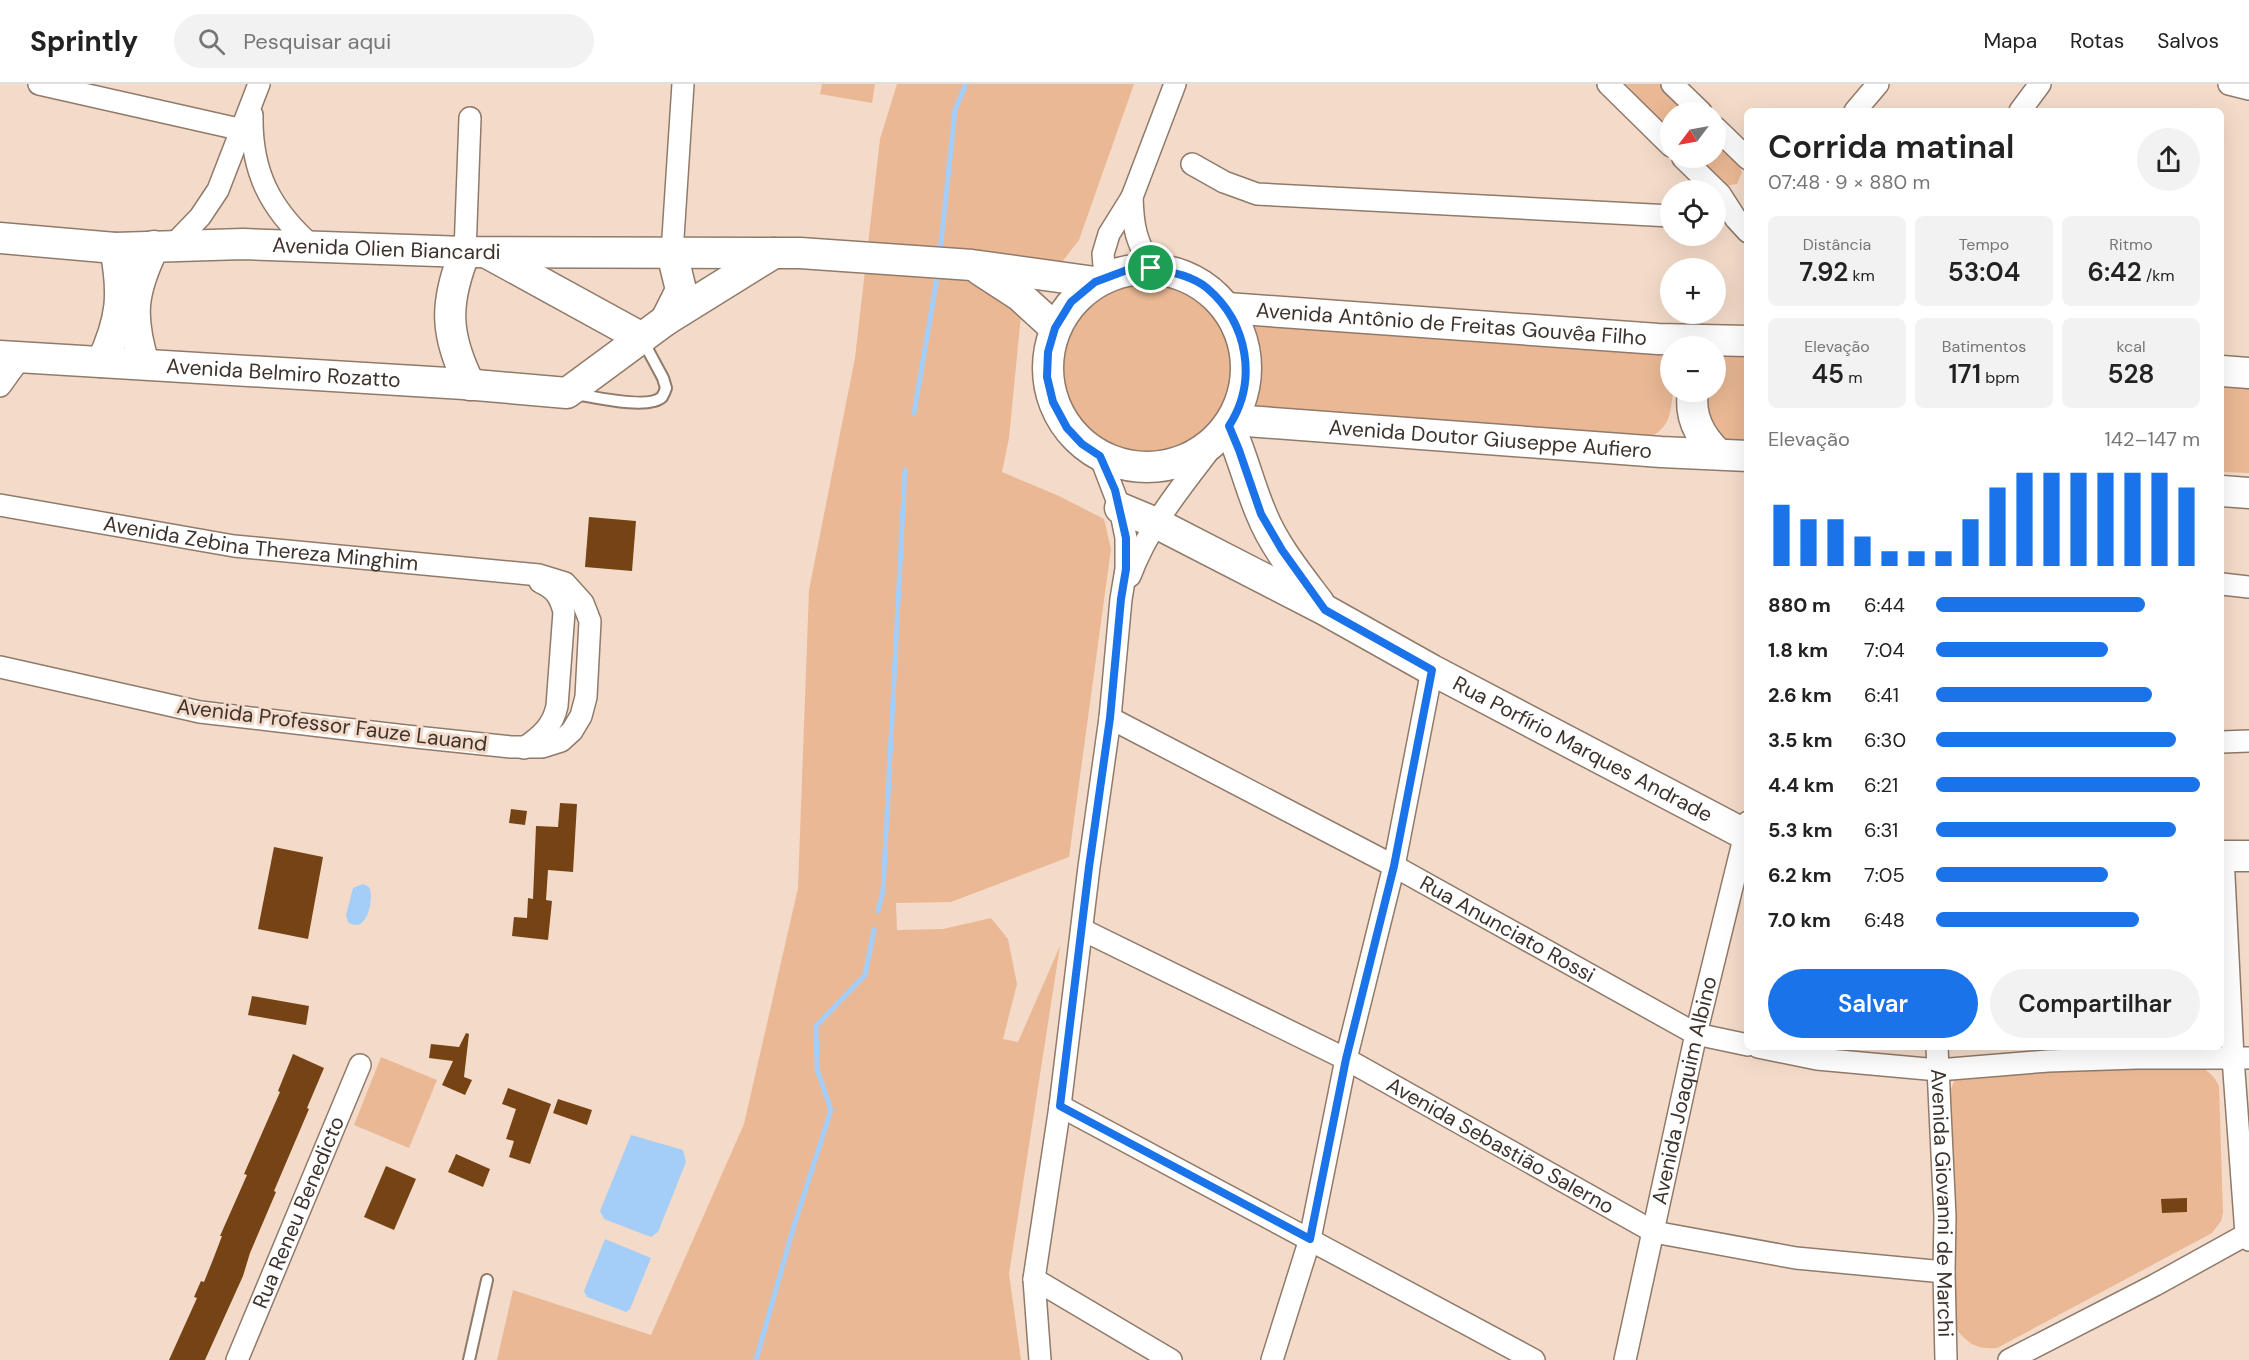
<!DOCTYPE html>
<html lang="pt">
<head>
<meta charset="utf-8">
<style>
	:root { --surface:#fff; --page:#f2f2f2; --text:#222; --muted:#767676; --line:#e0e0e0; --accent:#1a73e8 }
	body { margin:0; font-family:"DM Sans",sans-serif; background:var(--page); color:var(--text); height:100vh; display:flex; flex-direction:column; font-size:22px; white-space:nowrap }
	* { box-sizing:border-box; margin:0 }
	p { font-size:20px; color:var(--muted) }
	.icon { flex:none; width:33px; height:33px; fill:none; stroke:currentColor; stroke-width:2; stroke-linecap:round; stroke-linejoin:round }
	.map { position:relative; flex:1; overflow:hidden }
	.drawer { position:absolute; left:1744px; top:24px; width:480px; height:942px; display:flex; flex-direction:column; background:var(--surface); border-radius:9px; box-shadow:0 6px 24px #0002 }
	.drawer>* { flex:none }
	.needle { width:39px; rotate:238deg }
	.controls { position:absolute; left:1660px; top:18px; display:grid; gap:12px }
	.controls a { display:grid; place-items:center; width:66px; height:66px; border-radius:50%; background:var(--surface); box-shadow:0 6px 24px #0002; font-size:30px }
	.pin { position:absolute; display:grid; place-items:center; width:51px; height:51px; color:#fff; margin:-26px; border:3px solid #fff; border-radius:50%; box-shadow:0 2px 6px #0007 }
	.round { display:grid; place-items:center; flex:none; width:63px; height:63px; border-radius:32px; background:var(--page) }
	.overview { display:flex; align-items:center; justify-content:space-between; height:102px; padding:0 24px }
	h1 { font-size:33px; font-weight:600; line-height:45px }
	.figures { display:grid; grid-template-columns:repeat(3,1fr); gap:9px; height:102px; padding:6px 24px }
	.figures div { display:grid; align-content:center; border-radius:9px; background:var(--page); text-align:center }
	.figures b { font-size:26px; font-weight:600 }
	.figures small { font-size:16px; font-weight:400 }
	.figures p { font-size:16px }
	.chart { height:168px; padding:12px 24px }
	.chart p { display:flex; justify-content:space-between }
	.chart svg { width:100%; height:108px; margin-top:6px; stroke:var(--accent); stroke-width:6 }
	.button { display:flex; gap:12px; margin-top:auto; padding:12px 24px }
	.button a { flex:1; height:69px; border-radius:36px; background:var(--accent); color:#fff; font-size:24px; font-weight:600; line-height:69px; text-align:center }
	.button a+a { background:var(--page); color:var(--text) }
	ul { padding:0 24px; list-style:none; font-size:20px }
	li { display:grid; grid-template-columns:96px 72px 1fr; align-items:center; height:45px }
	li i { height:15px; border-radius:8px; background:var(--accent) }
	header { display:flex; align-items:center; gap:36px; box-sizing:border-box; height:84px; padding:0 30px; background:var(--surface); border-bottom:2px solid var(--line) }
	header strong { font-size:28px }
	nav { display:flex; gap:33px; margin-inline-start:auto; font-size:21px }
	.search { width:420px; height:54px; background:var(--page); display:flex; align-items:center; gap:15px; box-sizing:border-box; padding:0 21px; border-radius:33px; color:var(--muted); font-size:22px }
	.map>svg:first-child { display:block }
	.green { fill:#eab894 }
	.water { fill:#a4cef7 }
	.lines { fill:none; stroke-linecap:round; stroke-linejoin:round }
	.stream { stroke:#a4cef7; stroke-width:5 }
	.building { fill:#764315 }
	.lane-casing { stroke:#907a6a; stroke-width:14 }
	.street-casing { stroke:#907a6a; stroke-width:24 }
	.secondary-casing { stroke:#907a6a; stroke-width:33 }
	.lane { stroke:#fff; stroke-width:10 }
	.street { stroke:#fff; stroke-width:21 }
	.secondary { stroke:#fff; stroke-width:30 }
	.route-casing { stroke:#fff; stroke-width:12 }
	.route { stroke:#1a73e8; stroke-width:8 }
	.labels { text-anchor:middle; stroke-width:6; stroke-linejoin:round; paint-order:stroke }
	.street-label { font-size:21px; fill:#3d332c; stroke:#f4dbc9 }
</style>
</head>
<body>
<header>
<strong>Sprintly</strong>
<div class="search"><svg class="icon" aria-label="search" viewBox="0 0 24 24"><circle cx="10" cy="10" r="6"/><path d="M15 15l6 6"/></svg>Pesquisar aqui</div>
<nav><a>Mapa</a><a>Rotas</a><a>Salvos</a></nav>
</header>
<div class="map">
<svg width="2249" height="1276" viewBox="0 0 2249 1276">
	<rect width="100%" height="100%" fill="#f4dbc9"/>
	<g class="green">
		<path d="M822 0H875L872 19 820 10Z"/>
		<path d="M897 0H1134L1079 156 1021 231 1009 354 1002 388 1059 412 1104 435 1111 465 1069 773 951 818 896 819 897 846 943 845 991 834 1008 855 1017 900 1003 955 1018 958 1060 862 1009 1190 1021 1276H497L513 1206 651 1251 744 1040 798 804 809 506 855 274 880 55Z"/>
		<path d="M1626 0H1660L1688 28H1671V48Z"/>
		<path d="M1716 58 1739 82 1742 88 1737 100 1725 102 1695 74H1716Z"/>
		<circle cx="1148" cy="286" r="86"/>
		<path d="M1253 241 1649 261 1660 266 1671 279V308H1673C1670 333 1670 344 1645 356L1250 332C1264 295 1265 280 1253 241Z"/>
		<path d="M1726 271 1747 272V365L1713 358 1705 308H1716V277Z"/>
		<path d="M2222 294 2249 296V389L2222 388Z"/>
		<path d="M381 973 437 996 409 1064 354 1041Z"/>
		<path d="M2198 982C2209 987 2214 992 2219 1002L2223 1129 2221 1137 2212 1149 1997 1264C1978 1266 1967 1260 1956 1244L1950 1008 1954 997 1967 989Z"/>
	</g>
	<g class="water">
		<path d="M363 800 369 803C375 815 366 852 348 838L346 831 353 804Z"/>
		<path d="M631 1051 683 1066 686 1078 658 1148 651 1153 604 1135 600 1127Z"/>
		<path d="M605 1155 651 1174 630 1225 626 1228 587 1213 584 1207Z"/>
	</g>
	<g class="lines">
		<g class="stream">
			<path d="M940 169 955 26 966 0"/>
			<path d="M914 329 938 188"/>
			<path d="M878 827 883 807 905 386"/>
			<path d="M756 1276 793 1145 831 1026 817 985 816 942 865 891 874 846"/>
		</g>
	</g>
	<g class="building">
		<path d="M589 433 636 437 632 487 585 483Z"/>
		<path d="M560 719 577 720 573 788 548 786 546 816 552 817 548 856 512 852 514 833 527 834 528 814 533 815 536 742 558 743Z"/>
		<path d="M511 725 527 727 525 741 509 739Z"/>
		<path d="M274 763 323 773 308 855 258 845Z"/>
		<path d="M252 912 309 922 306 941 248 931Z"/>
		<path d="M466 949 469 950 464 993 472 996 465 1011 442 1001 453 977 429 974 431 960 459 963Z"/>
		<path d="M293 970 324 984 307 1024 309 1025 274 1107 276 1108 250 1169 243 1192 205 1276H169L197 1214 194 1213 201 1197 204 1198 214 1173 222 1152H220L247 1091 244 1090 280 1008 278 1007Z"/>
		<path d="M508 1004 551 1020 530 1080 509 1073 514 1057 506 1055 516 1025 502 1020Z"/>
		<path d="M558 1015 592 1026 587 1041 553 1029Z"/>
		<path d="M456 1070 490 1085 483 1103 448 1088Z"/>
		<path d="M386 1082 416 1095 394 1146 364 1133Z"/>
		<path d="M2187 1114V1128L2162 1129 2161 1115Z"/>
	</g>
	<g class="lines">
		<defs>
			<g id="lane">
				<path d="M576 310C594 313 649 326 662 313 664 310 665 307 666 304L663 294 642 255"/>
				<path d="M469 1276 487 1196"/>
			</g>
			<g id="street">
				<path d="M39 0 243 46"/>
				<path d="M1608 0 1671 62"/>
				<path d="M1672 0 1701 28"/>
				<path d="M2229 0 2249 5"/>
				<path d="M1855 27 1878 0"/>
				<path d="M2020 27 2040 0"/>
				<path d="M252 31C251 88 270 125 312 162"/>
				<path d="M1716 44 1748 75"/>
				<path d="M1683 74 1720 110 1736 135 1748 148"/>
				<path d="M1192 80 1224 98 1257 110 1671 132"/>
				<path d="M1132 113C1133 145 1136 155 1151 184"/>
				<path d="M172 162 200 133 218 106 259 0"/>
				<path d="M465 168 470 34"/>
				<path d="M672 169 683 0"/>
				<path d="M1105 193 1103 170 1109 150 1132 113 1175 0"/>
				<path d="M0 302 21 273"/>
				<path id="s1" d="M0 421 234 462 539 491 565 499 583 519 590 537 586 613 581 632 572 647 561 657 542 663H511L406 652 200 628 0 583"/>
				<path d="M1130 492C1149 440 1184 400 1217 356"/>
				<path d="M2222 500 2249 503"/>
				<path id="s2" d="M1110 634 1394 782 1696 950 1748 961"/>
				<path d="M2222 658 2249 657"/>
				<path d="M524 664C541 652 553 642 557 622L564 528C560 512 555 505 540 498"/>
				<path d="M2223 772 2233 974 2246 1150 2249 1156"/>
				<path id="s3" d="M1083 846 1346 975 1654 1148 1796 1174 1944 1188"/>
				<path d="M1758 963 1817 975 1938 986 2048 977 2137 974H2249"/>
				<path id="s4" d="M1937 963 1945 1133 1944 1188 1946 1276"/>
				<path d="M1060 1022 1534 1276"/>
				<path d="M1034 1195 1171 1276"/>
				<path id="s5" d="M237 1276 360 981"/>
				<path d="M1040 1276 1034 1195 1060 1022 1089 783 1110 634 1121 515 1126 485V454L1120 424 1100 372"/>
				<path d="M1272 1276 1310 1155 1346 975 1394 782 1432 586"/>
				<path id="s6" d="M1625 1276 1696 950 1748 738"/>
				<path d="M2009 1276 2155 1201 2249 1149"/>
			</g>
			<g id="secondary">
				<path id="s7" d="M0 154 115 164 243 160 465 168 800 169 972 181 1095 198"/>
				<path d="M465 168C444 220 445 251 470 301"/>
				<path d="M489 170 642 254"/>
				<circle cx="1147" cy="284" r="99"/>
				<path d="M980 186 1020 212 1055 244"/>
				<path id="s8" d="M1227 224 1658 255 1748 257"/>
				<path d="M666 236 681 206 672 169"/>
				<path id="s9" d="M0 272 464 300 567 309 666 236 774 169"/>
				<path d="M102 278C122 235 124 210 115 164"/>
				<path d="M144 280C129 231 132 208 154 162"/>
				<path d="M2222 287 2249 289"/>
				<path d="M1693 308C1689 333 1700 353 1718 370"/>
				<path id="s10" d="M1233 336 1661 368 1748 372"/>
				<path d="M1229 342C1242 370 1249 401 1261 429 1274 462 1298 491 1319 519"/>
				<path d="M2222 407 2249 409"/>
				<path id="s11" d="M1120 424 1156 439 1325 526 1432 586 1748 752"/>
				<path d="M2222 772H2249"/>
			</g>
		</defs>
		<use href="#lane" class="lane-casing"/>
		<use href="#street" class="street-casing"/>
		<use href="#secondary" class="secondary-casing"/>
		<use href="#lane" class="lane"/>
		<use href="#street" class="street"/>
		<use href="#secondary" class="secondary"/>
	</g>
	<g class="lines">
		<defs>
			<path id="route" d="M1151 184C1170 188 1191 191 1207 204 1248 239 1258 297 1229 342L1239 366 1261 430 1282 466 1325 526 1432 586 1394 782 1346 975 1310 1155 1060 1022 1089 783 1110 634 1121 515 1126 485V454L1115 406 1100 372 1082 360 1067 344 1053 318 1047 293 1048 268 1055 244 1071 218 1095 198 1127 186Z"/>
		</defs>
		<use href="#route" class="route-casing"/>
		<use href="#route" class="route"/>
	</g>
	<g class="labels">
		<g class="street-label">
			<text dy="7" stroke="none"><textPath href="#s7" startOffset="387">Avenida Olien Biancardi</textPath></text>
			<text dy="7" stroke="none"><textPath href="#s8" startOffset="225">Avenida Antônio de Freitas Gouvêa Filho</textPath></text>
			<text dy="7" stroke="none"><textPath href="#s9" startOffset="284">Avenida Belmiro Rozatto</textPath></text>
			<text dy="7" stroke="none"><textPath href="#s10" startOffset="258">Avenida Doutor Giuseppe Aufiero</textPath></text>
			<text dy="7" stroke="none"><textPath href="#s1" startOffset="264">Avenida Zebina Thereza Minghim</textPath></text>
			<text transform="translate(332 641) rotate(7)" y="7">Avenida Professor Fauze Lauand</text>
			<text dy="7" stroke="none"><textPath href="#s11" startOffset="522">Rua Porfírio Marques Andrade</textPath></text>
			<text dy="7" stroke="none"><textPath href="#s2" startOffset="450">Rua Anunciato Rossi</textPath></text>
			<text dy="7" stroke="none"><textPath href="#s6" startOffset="276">Avenida Joaquim Albino</textPath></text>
			<text dy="7" stroke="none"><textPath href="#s3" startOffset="470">Avenida Sebastião Salerno</textPath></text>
			<text dy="7" stroke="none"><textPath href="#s4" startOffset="156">Avenida Giovanni de Marchi</textPath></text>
			<text dy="7" stroke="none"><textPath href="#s5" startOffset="160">Rua Reneu Benedicto</textPath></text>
		</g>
	</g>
</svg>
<div class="controls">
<a><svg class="needle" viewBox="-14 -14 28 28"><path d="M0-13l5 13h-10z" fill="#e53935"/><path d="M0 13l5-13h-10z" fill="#767676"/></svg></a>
<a><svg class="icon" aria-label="locate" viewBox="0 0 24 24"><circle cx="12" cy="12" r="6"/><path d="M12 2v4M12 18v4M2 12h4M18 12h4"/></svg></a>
<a>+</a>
<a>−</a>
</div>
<div class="pin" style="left:1151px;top:184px;background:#1e9e55"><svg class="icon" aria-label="arrive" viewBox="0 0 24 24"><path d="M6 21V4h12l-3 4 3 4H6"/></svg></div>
<section class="drawer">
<div class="overview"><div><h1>Corrida matinal</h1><p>07:48 · 9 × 880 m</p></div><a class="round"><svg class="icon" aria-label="share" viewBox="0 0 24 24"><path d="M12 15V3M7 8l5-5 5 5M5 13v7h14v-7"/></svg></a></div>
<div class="figures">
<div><p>Distância</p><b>7.92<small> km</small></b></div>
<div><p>Tempo</p><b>53:04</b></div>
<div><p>Ritmo</p><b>6:42<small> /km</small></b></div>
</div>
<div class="figures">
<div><p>Elevação</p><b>45<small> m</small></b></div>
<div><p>Batimentos</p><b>171<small> bpm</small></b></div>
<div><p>kcal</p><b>528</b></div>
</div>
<div class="chart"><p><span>Elevação</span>142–147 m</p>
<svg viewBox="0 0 160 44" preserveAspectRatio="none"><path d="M5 44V19M15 44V25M25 44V25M35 44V32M45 44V38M55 44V38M65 44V38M75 44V25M85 44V12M95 44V6M105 44V6M115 44V6M125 44V6M135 44V6M145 44V6M155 44V12"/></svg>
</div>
<ul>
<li><b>880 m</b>6:44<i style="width:79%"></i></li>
<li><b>1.8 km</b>7:04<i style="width:65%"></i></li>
<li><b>2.6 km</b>6:41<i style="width:82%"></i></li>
<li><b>3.5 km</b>6:30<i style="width:91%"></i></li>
<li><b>4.4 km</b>6:21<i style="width:100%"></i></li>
<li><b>5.3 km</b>6:31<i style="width:91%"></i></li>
<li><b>6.2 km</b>7:05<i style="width:65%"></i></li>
<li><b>7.0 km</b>6:48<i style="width:77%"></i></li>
</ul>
<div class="button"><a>Salvar</a><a>Compartilhar</a></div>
</section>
</div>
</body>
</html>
